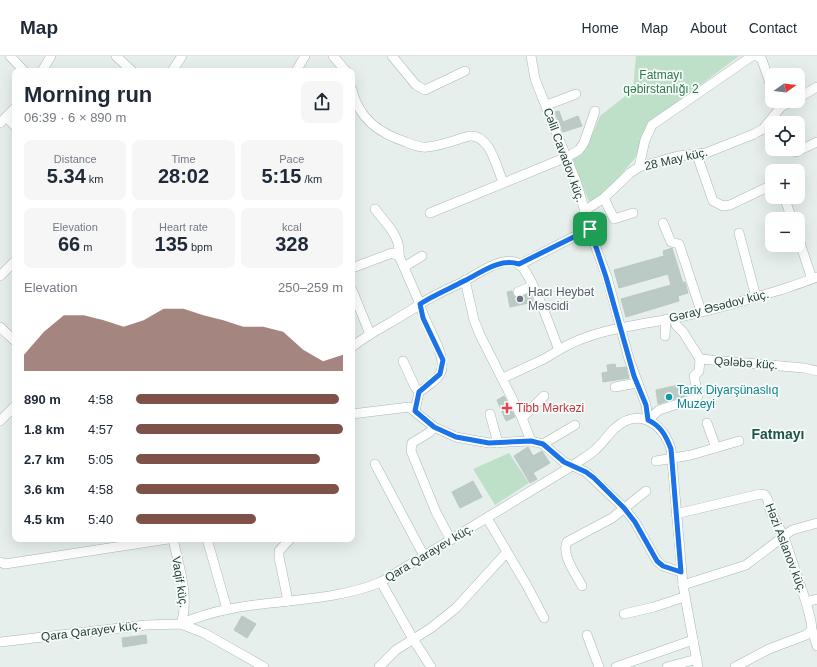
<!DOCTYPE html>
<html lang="en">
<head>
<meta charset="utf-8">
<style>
	:root { --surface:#fff; --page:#f6f6f7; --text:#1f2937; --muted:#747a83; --line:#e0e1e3; --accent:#7f5249 }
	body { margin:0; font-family:Arial,sans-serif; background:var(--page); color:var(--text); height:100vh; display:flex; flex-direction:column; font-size:15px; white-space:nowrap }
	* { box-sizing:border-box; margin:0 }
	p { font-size:13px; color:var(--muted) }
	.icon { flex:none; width:22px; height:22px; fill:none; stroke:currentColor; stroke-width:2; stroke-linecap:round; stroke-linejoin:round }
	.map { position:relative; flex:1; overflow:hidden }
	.side { position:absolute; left:12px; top:12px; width:343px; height:474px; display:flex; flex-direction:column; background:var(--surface); border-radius:8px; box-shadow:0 4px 16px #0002 }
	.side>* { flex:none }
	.needle { width:26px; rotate:76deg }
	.buttons { position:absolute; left:765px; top:12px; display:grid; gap:8px }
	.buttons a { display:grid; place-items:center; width:40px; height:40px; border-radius:8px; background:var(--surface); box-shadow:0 4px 16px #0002; font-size:20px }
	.pin { position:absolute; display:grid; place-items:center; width:34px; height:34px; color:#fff; margin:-17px; border-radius:8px; box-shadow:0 2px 6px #0006 }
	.round { display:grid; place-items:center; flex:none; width:42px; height:42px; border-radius:8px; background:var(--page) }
	.head { display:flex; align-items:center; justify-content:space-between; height:68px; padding:0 12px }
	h1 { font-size:22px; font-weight:600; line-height:30px }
	.stats { display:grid; grid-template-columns:repeat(3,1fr); gap:6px; height:68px; padding:4px 12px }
	.stats div { display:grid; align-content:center; border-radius:8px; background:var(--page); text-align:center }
	.stats b { font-size:20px; font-weight:600 }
	.stats small { font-size:11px; font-weight:400 }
	.stats p { font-size:11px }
	.chart { height:112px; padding:8px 12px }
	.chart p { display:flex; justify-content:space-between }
	.chart svg { width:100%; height:72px; margin-top:4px; fill:var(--accent); opacity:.7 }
	ul { padding:0 12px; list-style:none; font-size:13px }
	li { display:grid; grid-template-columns:64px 48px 1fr; align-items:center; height:30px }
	li i { height:10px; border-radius:5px; background:var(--accent) }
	header { display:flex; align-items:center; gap:24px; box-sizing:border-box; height:56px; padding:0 20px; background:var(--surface); border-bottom:1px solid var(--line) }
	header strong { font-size:19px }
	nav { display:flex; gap:22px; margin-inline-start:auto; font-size:14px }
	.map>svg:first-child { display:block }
	.green { fill:#bfe0c8 }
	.building { fill:#bbcac4; stroke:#b8c9c2 }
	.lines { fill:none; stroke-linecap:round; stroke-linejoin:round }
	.minor-casing { stroke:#a8b8b2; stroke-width:10 }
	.minor { stroke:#fff; stroke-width:9 }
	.route-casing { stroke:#fff; stroke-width:8 }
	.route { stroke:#1a73e8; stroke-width:5 }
	.worship-dot { fill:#6b7280; stroke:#f7fbf9; stroke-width:1.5 }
	.culture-dot { fill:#0f9aa8; stroke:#f7fbf9; stroke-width:1.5 }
	.health-dot { fill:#e0444e; stroke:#f7fbf9; stroke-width:1.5 }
	.labels { text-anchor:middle; stroke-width:3.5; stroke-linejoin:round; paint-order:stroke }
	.park-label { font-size:12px; fill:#2d7a4b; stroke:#f7fbf9 }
	.street-label { font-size:12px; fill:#24423a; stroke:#f7fbf9 }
	.worship-label { font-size:12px; fill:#5b616d; stroke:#f7fbf9; text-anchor:start }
	.culture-label { font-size:12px; fill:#0d838f; stroke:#f7fbf9; text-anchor:start }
	.health-label { font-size:12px; fill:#be3a42; stroke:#f7fbf9; text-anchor:start }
	.quarter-label { font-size:14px; font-weight:bold; fill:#1f5548; stroke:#f7fbf9 }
</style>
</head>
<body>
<header>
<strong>Map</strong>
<nav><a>Home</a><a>Map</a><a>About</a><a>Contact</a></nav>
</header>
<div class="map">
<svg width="817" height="611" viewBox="0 0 817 611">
	<rect width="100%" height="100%" fill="#e6efeb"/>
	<g class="green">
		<path d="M636 0H739L651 66 635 102 610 132 589 146 572 103 586 94 600 60 633 34Z"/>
		<path d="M509 397 529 427 495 449 473 413Z"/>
	</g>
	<g class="building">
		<path d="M559 55 563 66 578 60 582 70 563 76 555 56Z"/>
		<path d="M672 192 683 227 685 226 688 237 678 240 679 245 626 261 621 243 671 229 668 218 619 232 614 214 664 200 663 195Z"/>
		<path d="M512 235 513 239 517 242 530 237 533 246 510 251 507 236Z"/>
		<path d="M615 308 616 312 626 311 629 322 603 326 602 317 608 316 607 309Z"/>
		<path d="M683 328 685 340 658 348 656 334Z"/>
		<path d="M504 340 515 361 506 365 497 344Z"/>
		<path d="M528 391 533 400 542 395 550 407 533 417 537 423 530 427 514 400Z"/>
		<path d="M473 425 482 441 460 452 452 436Z"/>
		<path d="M242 560 256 568 247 582 234 574Z"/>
		<path d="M146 579 147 587 123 591 122 582Z"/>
	</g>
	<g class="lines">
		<defs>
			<g id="minor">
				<path d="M10 0 24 15"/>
				<path d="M116 0 132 15"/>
				<path d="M333 0 346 15"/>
				<path d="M392 0 416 29 425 34 465 15"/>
				<path d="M531 0 535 23 577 128 593 184 607 221 629 303 646 349 648 364"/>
				<path d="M42 15 51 0"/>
				<path d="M172 15 182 0"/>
				<path d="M296 15 305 0"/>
				<path d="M352 34C359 63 379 77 406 86 413 89 420 92 427 91 441 90 455 84 469 80 490 78 496 110 503 126"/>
				<path d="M798 42 817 31"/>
				<path d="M547 49 576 38"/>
				<path d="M6 61 15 70"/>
				<path d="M0 67 15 52"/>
				<path d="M796 96 817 86"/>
				<path d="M697 99 713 145 723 150 730 149 772 129"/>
				<path d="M639 111 645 84 652 69 752 0H758L762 4 772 33"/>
				<path d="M784 141 792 163"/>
				<path d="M604 142 614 163 633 157"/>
				<path d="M375 153C386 168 401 180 399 200"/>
				<path d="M584 155 604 142 630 117 639 111 678 100 706 97 754 78 763 73 781 51 792 45"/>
				<path d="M430 157 567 101 579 94 584 87 595 55"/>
				<path d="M663 167 671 186 679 188 680 191 701 255"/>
				<path d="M739 177 756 241"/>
				<path d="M798 181 812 223"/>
				<path d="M519 209 589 173"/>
				<path d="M404 211 422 200"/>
				<path d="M352 212 392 197 399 200 420 248C434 239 448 233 463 226 476 219 504 198 519 208 532 217 552 277 559 294 592 274 632 270 670 263 707 256 744 245 780 234 792 230 805 226 817 221"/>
				<path d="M0 220 15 205"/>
				<path d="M465 224 474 264 480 279 522 362 531 385"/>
				<path d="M352 234 370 278"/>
				<path d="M518 236 532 230"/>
				<path d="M674 262 676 269 683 276 700 303 804 312 817 315"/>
				<path d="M0 271 15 285"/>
				<path d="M665 280 666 263"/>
				<path d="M352 291C373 274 398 264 420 248 423 268 450 300 440 318 436 325 426 331 419 336"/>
				<path d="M403 305 415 331 419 336 415 355"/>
				<path d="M503 322 544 303 559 294"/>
				<path d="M615 331 637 327"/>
				<path d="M698 340 694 320 699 315 700 303"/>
				<path d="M352 358 409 351 434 371 456 381 489 387 531 385 543 388 564 406 586 416 624 452 635 466 657 505 663 510 681 516"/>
				<path d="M490 358 498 387"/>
				<path d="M522 362 544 340"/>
				<path d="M648 364 659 354 691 344"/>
				<path d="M0 365 15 350"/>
				<path d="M707 367 716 392"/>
				<path d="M434 371 430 376 412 387 411 395 436 456 451 484"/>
				<path d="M543 388 575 369"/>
				<path d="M656 405 691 399 739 385"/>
				<path d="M375 408 424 500"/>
				<path d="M676 458 760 438 765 439 768 444 770 454 784 481 806 546 811 565 812 574 806 579 769 593 735 611"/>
				<path d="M487 462 526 528 544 562"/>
				<path d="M173 483C179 511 190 541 181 568"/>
				<path d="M207 483 227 553"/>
				<path d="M0 506 5 508 168 483"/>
				<path d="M381 526 413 583 431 611"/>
				<path d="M683 529 746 509 792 474 817 467"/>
				<path d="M582 530C576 518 561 499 567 486L612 462 646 435"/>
				<path d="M288 545 279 501V495L290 483"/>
				<path d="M806 546 817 543"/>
				<path d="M624 558 654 551 684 541"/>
				<path d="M181 568C244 539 318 552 381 526L572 410C579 405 588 400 595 394 602 388 607 380 614 373 638 351 662 366 671 393L683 529 698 611"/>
				<path d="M812 574 817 590"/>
				<path d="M587 579 599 611"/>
				<path d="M0 586 146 569 181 568 204 577 264 611"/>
				<path d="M379 611 396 594 431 572 456 552 507 496"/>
				<path d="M616 611 693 584"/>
				<path d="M667 611 697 603"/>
			</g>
		</defs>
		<use href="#minor" class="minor-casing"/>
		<use href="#minor" class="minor"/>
	</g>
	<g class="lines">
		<defs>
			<path id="route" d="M590 173 606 221 634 320 646 349 648 364C661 370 666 380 671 393L681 516 663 510 657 505 635 466 624 452 594 422 586 416 564 406 543 388 531 385 489 387 456 381 434 371 415 355 419 336 440 318 443 304 423 262 420 248C434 239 449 233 464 225 482 216 499 202 519 208Z"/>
		</defs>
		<use href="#route" class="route-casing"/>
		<use href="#route" class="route"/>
	</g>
	<circle class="worship-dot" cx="520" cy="243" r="4"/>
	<circle class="culture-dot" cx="669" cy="341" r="4"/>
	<path class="health-dot" d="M505 346h4v4h4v4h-4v4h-4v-4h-4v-4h4z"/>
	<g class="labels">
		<g class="park-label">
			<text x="661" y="23">Fatmayı<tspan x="661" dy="14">qəbirstanlığı 2</tspan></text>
		</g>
		<g class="street-label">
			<text transform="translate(564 99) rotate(70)" y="4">Cəlil Cavadov küç.</text>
			<text transform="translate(676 103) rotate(-13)" y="4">28 May küç.</text>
			<text transform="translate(719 250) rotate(-14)" y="4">Gəray Əsədov küç.</text>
			<text transform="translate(746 307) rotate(4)" y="4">Qələbə küç.</text>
			<text transform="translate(786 492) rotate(69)" y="4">Həzi Aslanov küç.</text>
			<text transform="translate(429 497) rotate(-31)" y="4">Qara Qarayev küç.</text>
			<text transform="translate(180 526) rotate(81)" y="4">Vaqif küç.</text>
			<text transform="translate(91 575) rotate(-7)" y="4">Qara Qarayev küç.</text>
		</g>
		<g class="worship-label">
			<text x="528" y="240">Hacı Heybət<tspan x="528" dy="14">Məscidi</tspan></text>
		</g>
		<g class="culture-label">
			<text x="677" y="338">Tarix Diyarşünaslıq<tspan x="677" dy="14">Muzeyi</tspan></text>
		</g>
		<g class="health-label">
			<text x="516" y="356">Tibb Mərkəzi</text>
		</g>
		<g class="quarter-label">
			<text x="778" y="383">Fatmayı</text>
		</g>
	</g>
</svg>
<div class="buttons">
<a><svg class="needle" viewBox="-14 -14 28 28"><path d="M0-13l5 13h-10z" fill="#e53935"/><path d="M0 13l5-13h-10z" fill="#747a83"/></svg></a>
<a><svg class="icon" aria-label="locate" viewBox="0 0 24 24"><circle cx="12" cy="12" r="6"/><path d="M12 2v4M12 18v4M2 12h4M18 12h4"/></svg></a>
<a>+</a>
<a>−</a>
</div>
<div class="pin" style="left:590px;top:173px;background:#1e9e55"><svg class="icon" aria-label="arrive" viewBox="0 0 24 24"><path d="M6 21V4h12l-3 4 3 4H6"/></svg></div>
<section class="side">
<div class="head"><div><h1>Morning run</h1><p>06:39 · 6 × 890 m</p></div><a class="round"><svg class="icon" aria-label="share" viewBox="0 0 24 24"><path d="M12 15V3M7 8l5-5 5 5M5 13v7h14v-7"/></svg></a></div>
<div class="stats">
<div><p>Distance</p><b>5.34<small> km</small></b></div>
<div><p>Time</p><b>28:02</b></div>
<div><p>Pace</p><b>5:15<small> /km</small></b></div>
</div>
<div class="stats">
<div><p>Elevation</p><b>66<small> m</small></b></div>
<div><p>Heart rate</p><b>135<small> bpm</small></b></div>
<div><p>kcal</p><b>328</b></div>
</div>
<div class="chart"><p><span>Elevation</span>250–259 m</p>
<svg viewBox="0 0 160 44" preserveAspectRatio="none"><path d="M0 44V34L10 20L20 10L30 10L40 13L50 17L60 13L70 6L80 6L90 10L100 13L110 17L120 17L130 20L140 31L150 38L160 34V44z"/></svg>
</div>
<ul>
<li><b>890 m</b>4:58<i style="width:98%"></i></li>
<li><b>1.8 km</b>4:57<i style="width:100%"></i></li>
<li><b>2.7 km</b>5:05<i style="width:89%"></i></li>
<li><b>3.6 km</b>4:58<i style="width:98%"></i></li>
<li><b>4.5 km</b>5:40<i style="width:58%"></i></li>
</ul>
</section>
</div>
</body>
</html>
